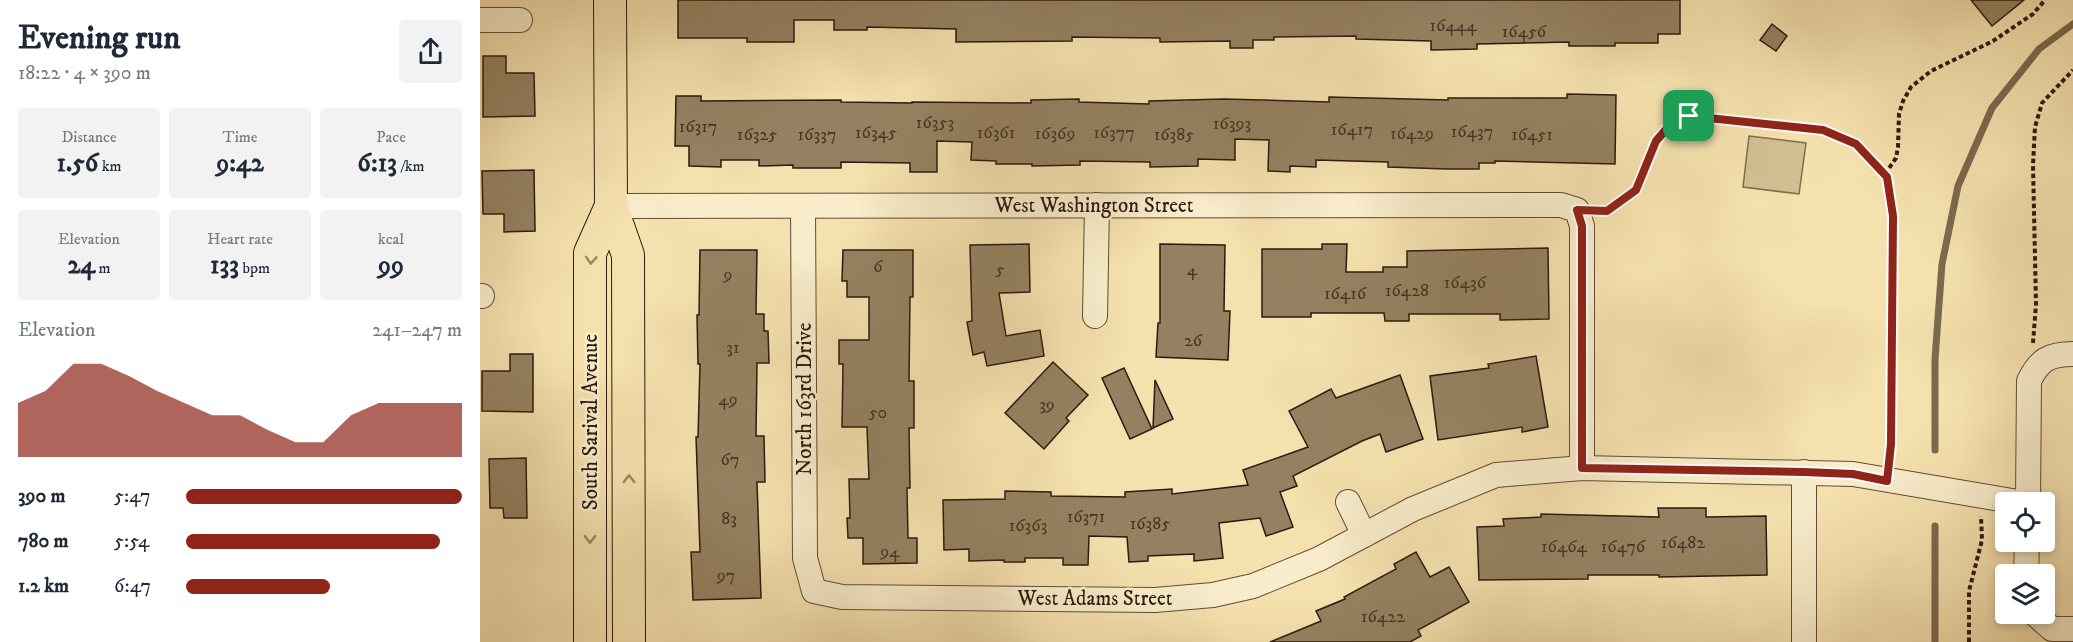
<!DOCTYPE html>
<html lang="en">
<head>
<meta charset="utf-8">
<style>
	:root { --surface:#fff; --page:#f2f2f3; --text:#1f2937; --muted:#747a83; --accent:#8f2418 }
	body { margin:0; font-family:"IM FELL DW Pica",serif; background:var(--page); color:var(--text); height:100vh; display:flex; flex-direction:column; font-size:22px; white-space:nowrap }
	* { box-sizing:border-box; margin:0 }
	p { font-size:20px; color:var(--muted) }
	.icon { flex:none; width:33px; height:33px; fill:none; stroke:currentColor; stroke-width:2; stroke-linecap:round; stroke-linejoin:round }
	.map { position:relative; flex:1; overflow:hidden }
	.drawer { display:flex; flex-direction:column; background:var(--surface); width:480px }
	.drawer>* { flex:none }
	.buttons { position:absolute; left:1515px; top:492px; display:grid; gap:12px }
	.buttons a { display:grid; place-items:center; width:60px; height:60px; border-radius:6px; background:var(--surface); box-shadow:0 3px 9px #0003; font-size:30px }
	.pin { position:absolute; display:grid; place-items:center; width:51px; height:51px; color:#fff; margin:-26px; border-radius:12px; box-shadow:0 3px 9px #0006 }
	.round { display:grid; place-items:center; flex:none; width:63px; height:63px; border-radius:6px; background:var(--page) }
	.head { display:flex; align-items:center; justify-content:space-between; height:102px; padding:0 18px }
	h1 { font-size:33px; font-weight:800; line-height:45px }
	.figures { display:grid; grid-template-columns:repeat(3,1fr); gap:9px; height:102px; padding:6px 18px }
	.figures div { display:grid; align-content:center; border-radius:6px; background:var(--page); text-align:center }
	.figures b { font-size:26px; font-weight:800 }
	.figures small { font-size:16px; font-weight:400 }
	.figures p { font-size:16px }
	.chart { height:168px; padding:12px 18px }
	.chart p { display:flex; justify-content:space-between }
	.chart svg { width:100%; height:108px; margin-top:6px; fill:var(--accent); opacity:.7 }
	ul { padding:0 18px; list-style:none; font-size:20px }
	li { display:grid; grid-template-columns:96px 72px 1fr; align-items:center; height:45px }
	li i { height:15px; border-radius:8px; background:var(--accent) }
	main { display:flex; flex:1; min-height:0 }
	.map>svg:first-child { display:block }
	.green { fill:#d3bf93; stroke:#806c50; stroke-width:1.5 }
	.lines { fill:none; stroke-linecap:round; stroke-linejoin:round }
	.stream { stroke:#7c694e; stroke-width:7 }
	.building { fill:#958161; stroke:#2d1a0e; stroke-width:1.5 }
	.minor-casing { stroke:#5f4c36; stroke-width:26 }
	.major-casing { stroke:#2d1a0e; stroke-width:34 }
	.path { stroke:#2d1a0e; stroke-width:4; stroke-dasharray:4.5 3; stroke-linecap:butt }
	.minor { stroke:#f8ecca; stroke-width:24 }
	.major { stroke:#f5e1ae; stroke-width:32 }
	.oneway { stroke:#9b8766 }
	.route-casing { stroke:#fff; stroke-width:12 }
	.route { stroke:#8f2418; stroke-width:8 }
	.labels { text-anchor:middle; stroke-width:5; stroke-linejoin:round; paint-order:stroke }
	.number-label { font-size:18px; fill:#473423 }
	.street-label { font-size:21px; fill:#2d1a0e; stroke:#f8ecca }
</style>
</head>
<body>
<main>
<section class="drawer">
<div class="head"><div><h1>Evening run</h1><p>18:22 · 4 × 390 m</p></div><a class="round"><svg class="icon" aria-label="share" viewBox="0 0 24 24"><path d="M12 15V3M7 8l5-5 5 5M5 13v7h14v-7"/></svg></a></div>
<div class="figures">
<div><p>Distance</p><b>1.56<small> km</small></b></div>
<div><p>Time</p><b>9:42</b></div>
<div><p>Pace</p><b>6:13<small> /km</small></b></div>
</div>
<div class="figures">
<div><p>Elevation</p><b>24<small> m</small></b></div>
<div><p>Heart rate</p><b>133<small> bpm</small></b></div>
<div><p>kcal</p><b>99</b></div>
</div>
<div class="chart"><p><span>Elevation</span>241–247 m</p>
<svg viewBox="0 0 160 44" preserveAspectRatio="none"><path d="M0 44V22L10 17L20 6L30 6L40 11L50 17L60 22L70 27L80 27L90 33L100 38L110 38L120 27L130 22L140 22L150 22L160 22V44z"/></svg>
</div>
<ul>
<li><b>390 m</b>5:47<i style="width:100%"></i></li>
<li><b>780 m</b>5:54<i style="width:92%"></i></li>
<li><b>1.2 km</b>6:47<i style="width:52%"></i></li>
</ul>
</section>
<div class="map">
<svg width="1593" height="642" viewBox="0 0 1593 642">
	<rect width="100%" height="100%" fill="#f5e1ae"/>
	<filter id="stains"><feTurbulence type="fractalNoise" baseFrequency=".00333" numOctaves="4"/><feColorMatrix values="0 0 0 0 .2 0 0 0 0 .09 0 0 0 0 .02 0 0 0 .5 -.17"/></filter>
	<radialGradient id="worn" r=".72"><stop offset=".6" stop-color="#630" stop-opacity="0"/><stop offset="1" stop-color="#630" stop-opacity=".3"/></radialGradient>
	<path class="green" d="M1269 136 1326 143 1319 194 1263 187Z"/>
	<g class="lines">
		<g class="stream">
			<path d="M1455 450V359L1462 264 1478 186 1512 108 1559 49 1593 24"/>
			<path d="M1455 642V526"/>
		</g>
	</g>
	<g class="building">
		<path d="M198 0H1200V34H1178V43H1135V46H1089V42L997 44V49L951 50V41L876 39V36L794 37V40H773V48H750V41L680 42V38L592 37V41L476 42V29L387 27V30H354V20H314V42H267V38H198Z"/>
		<path d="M1491 0H1544L1512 26Z"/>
		<path d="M1292 24 1307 36 1296 51 1280 40Z"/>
		<path d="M3 56H26V73H54L55 116 3 117Z"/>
		<path d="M1087 94 1136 95 1135 164 1015 161V163H999V169H967L908 167V162L836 160V167L810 166V172L788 171 789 140 755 139V160L718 159V166L670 167V162L600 161V165L552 166V164H516V161L491 160 492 142 457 141V172H430V163L361 162V168H313V165L279 166V160H241V167L209 166V146H195L196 96H221V101L361 100V102L432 103V102L551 103V100L599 99V102L669 104V101L744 99 849 102V97L968 100V98H1087Z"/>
		<path d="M54 170 55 231 24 232V214H3L2 171Z"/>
		<path d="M549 244 550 292 519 293 526 336 560 330 564 356 507 366 504 352 493 355 487 322 492 321 490 245Z"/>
		<path d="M680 244 745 245 744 311H750L748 360 676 357 678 323H680Z"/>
		<path d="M842 244H867L866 272H903V267H927V251L1068 248 1069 319 1020 320V314H929V321H905L904 313H831V317H782V249H842Z"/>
		<path d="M220 250H277L276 314H284V331H288L289 363H277L276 436H284L285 482H277L281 598 213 600 211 552H220L216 437H218L220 364H218L217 315H219Z"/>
		<path d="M363 250H433V297H430L429 381H434V428H429L430 488H427L428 538H437V563L383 564V538H368L367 518H370L369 479H389L387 427H362L363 364H359V340H389V297H367V281H362Z"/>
		<path d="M30 354H53V412L2 411V371H30Z"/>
		<path d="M1056 356 1068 427 1042 432V427L958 440 950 376 1009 368 1008 364Z"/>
		<path d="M573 362 608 395 586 418 589 421 564 449 525 413Z"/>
		<path d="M644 368 672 429 650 439 622 378Z"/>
		<path d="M920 375 943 439 906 452 900 434 882 441 813 476 817 486 800 492 813 527 786 536 780 518 739 523 743 558 714 561V554L668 556V561L649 562 647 537 609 536 608 565H583V558H545V562H524V560L489 561V549L464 550 463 500 525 499V491L571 492V496L645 497V492L692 489V494L768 485 763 470 828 447 809 411 851 389 856 398Z"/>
		<path d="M675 380 693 419 673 428Z"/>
		<path d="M46 458 47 518H24L23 508H10L9 459Z"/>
		<path d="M1178 508H1226V517L1286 516 1287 575 1179 577V575H1108V579L999 580 997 527 1024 526 1023 519 1061 517V514L1179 517Z"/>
		<path d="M936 552 950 577 969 567 989 602 938 630 941 636 930 642H790L841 621 836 611 865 599 864 597 916 569 914 564Z"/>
	</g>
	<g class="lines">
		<defs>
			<g id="minor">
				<path d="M0 20H40"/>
				<path d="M131 206 1081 205 1097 210 1102 226V468"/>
				<path d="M323 206 325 558 334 591 362 597 675 600 733 595 773 586 839 559 933 509 1016 475 1102 468 1373 474 1538 502"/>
				<path d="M0 296H2"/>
				<path d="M615 316 617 205"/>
				<path d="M1324 472V642"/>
				<path d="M868 502 884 535"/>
				<path d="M1548 502 1549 381C1559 360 1569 354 1593 354"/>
				<path d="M1546 574 1547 542"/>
				<path d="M1555 614 1572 629H1593"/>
			</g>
			<g id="major">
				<path d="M130 0 131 206 148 255 149 642"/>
				<path d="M110 642V253L131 206"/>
			</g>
		</defs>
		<use href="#minor" class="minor-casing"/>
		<use href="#major" class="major-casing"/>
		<g class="path">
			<path d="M1405 174 1416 158 1418 147 1419 114 1423 101 1431 87 1451 71 1513 41 1553 14 1565 0"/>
			<path d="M1119 210 1127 211 1156 190 1176 141 1189 125 1209 116 1343 130 1376 144 1407 177 1413 216 1410 459"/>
			<path d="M1553 343 1556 304 1553 165 1555 127 1562 103 1593 70"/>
			<path d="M1489 642V591L1502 540 1501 516"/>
		</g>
		<use href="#minor" class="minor"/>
		<use href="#major" class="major"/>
	</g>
	<defs><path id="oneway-chevron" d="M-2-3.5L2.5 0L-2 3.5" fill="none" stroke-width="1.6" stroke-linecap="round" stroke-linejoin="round" transform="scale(1.5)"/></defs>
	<g class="oneway">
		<use href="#oneway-chevron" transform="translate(111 260) rotate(94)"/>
		<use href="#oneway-chevron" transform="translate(149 479) rotate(-90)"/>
		<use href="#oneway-chevron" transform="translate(110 539) rotate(90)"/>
	</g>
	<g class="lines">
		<defs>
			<path id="route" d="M1209 116 1343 130 1376 144 1407 177 1413 216 1411 444 1407 481 1373 474 1324 472 1102 468V226L1097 210 1127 211 1156 190 1176 141 1190 125Z"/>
		</defs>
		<use href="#route" class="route-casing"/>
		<use href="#route" class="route"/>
	</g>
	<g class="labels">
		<g class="number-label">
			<text x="973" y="31">16444</text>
			<text x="1044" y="37">16456</text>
			<text x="455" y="128">16353</text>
			<text x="752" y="129">16393</text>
			<text x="218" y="132">16317</text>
			<text x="872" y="135">16417</text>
			<text x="992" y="137">16437</text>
			<text x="396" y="138">16345</text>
			<text x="516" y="138">16361</text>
			<text x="634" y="138">16377</text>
			<text x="575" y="139">16369</text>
			<text x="932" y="139">16429</text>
			<text x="277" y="140">16325</text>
			<text x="337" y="140">16337</text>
			<text x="694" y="140">16385</text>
			<text x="1052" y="140">16451</text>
			<text x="398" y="272">6</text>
			<text x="520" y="275">5</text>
			<text x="712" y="275">4</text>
			<text x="248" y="280">9</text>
			<text x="985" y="288">16436</text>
			<text x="927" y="296">16428</text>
			<text x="865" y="299">16416</text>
			<text x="713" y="346">26</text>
			<text x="253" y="353">31</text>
			<text x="248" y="405">49</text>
			<text x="567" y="410">39</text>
			<text x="398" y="418">50</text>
			<text x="250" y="465">67</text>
			<text x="606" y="522">16371</text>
			<text x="249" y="524">83</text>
			<text x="670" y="529">16385</text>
			<text x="548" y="531">16363</text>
			<text x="1203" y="548">16482</text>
			<text x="1084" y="552">16464</text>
			<text x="1143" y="552">16476</text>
			<text x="410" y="557">94</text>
			<text x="246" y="581">97</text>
			<text x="903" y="622">16422</text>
		</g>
		<g class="street-label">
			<text x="614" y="212">West Washington Street</text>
			<text transform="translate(324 399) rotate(-90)" y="7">North 163rd Drive</text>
			<text transform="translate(110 422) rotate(-90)" y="7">South Sarival Avenue</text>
			<text x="615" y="605">West Adams Street</text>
		</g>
	</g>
	<rect width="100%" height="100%" filter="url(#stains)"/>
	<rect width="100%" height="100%" fill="url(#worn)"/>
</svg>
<div class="buttons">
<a><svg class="icon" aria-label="locate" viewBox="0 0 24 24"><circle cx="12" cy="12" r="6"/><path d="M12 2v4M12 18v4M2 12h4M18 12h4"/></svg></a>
<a><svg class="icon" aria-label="layers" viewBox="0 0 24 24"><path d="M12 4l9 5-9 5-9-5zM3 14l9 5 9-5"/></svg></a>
</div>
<div class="pin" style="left:1209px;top:116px;background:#1e9e55"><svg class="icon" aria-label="arrive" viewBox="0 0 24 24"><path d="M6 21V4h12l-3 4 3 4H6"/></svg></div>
</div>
</main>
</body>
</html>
